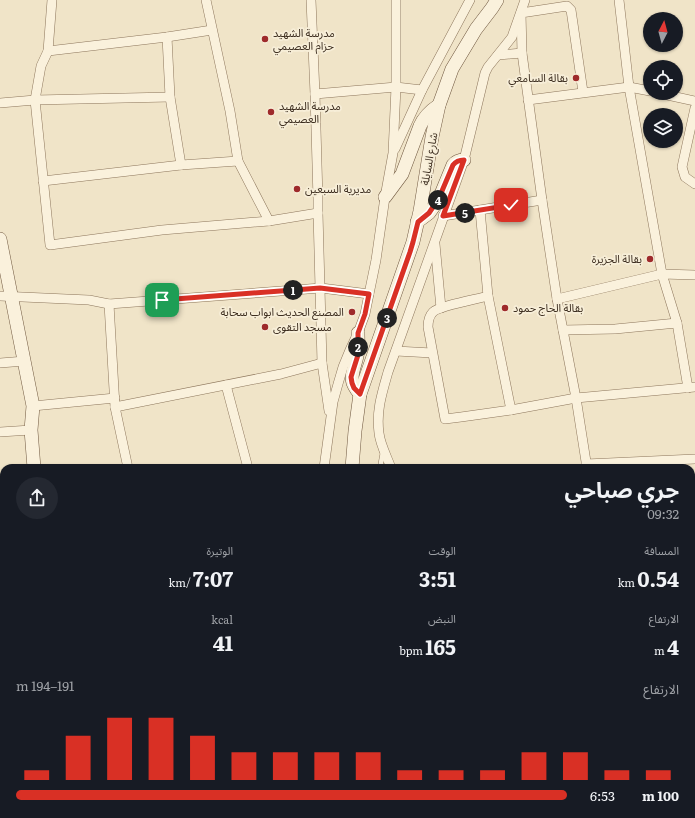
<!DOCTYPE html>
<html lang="ar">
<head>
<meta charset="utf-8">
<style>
	:root { --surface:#171b24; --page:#242831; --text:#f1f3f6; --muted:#9ea1a6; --accent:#d93025 }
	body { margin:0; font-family:Literata,"Noto Sans Arabic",serif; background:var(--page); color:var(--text); direction:rtl; height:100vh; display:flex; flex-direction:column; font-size:15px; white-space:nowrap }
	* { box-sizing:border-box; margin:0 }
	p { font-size:13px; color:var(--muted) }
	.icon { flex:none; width:22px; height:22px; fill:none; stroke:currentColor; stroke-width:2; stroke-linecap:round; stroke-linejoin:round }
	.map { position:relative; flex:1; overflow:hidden; direction:ltr }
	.sheet { position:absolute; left:0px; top:464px; width:695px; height:354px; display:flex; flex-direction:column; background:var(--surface); border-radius:12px 12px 0 0; box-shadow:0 1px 3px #0004; direction:rtl }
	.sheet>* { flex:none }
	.needle { width:26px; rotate:6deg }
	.tools { position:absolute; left:643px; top:12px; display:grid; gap:8px }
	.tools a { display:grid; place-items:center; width:40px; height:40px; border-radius:50%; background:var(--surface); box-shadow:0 1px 3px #0004; font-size:20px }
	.pin { position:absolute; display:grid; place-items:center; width:34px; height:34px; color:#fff; margin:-17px; border-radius:8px; box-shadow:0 2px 6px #0006 }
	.km { position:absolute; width:20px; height:20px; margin:-10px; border-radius:50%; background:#222; color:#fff; font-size:11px; line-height:20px; text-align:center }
	.round { display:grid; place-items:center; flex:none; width:42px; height:42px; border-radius:21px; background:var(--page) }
	.overview { display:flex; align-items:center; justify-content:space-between; height:68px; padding:0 16px }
	h1 { font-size:22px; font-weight:700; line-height:30px }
	.figures { display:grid; grid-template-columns:repeat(3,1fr); gap:6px; height:68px; padding:4px 16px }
	.figures div { display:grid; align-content:center }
	.figures b { font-size:20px; font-weight:700 }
	.figures small { font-size:11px; font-weight:400 }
	.figures p { font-size:11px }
	.chart { height:112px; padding:8px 16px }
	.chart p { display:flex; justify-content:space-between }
	.chart svg { width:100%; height:72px; margin-top:4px; stroke:var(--accent); stroke-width:6 }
	ul { padding:0 16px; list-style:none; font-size:13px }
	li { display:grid; grid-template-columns:64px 48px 1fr; align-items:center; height:30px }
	li i { height:10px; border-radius:5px; background:var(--accent) }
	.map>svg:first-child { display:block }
	.farmland { fill:url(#farmland-rules) }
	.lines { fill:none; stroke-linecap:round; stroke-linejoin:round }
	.lane-casing { stroke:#8d765c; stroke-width:5.5 }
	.street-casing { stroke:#8d765c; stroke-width:10 }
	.secondary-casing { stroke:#6f573f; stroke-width:14 }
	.primary-casing { stroke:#5b4430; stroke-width:15 }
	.lane { stroke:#faf1dc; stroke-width:4.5 }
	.street { stroke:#faf1dc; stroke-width:9 }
	.secondary { stroke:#faf1dc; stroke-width:13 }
	.primary { stroke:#f3d9a0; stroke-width:14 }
	.route-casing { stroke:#fff; stroke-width:8 }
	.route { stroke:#d93025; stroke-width:5 }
	.poi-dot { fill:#9e2a2b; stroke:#f7eed8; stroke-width:1.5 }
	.labels { text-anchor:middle; stroke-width:3.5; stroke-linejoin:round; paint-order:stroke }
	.poi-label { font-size:11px; fill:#3d2e20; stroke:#f7eed8; text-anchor:start }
	.street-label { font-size:11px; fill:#3d2e20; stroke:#f7eed8 }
</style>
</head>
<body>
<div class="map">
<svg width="695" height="818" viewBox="0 0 695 818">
	<defs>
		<pattern id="farmland-rules" width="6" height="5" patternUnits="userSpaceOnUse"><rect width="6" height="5" fill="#e6deb5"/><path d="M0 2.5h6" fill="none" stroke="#c6bf9b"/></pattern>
	</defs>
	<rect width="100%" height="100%" fill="#f0e4c8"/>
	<path class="farmland" d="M4 541V697H0V542Z"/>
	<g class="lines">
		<defs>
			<path id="lane" d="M380 468 383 452"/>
			<g id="street">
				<path d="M52 0 48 51 41 66 35 100 50 245 162 230 269 221 318 213"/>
				<path d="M206 0 230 111 238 161 269 221"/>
				<path d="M311 0 315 94 318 199V213L322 363 329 411"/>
				<path d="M619 0 629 87 662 274 677 323 688 388"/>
				<path d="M167 37 170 97 181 165"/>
				<path d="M48 51 167 37 212 30"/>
				<path d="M498 55 522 53"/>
				<path d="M583 92 571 10 567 6 521 13 522 53 542 200 557 299 576 398 587 468"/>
				<path d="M658 93 695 101"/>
				<path d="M315 94 396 87 422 90"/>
				<path d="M528 100 629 87 650 91"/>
				<path d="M0 103 35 100 170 97"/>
				<path d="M695 108 682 167 685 177 695 184"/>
				<path d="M395 149 422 90 470 0"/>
				<path d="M43 181 181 165 238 161"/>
				<path d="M480 210 488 296 511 410"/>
				<path d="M443 216 542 200"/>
				<path d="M435 244 441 308"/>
				<path d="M0 296 89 300 109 304 321 288 369 294"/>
				<path d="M488 296C478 299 439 306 433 312 429 316 428 322 428 327L445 419 461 417 511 410 576 398 695 387"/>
				<path d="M557 299 662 274 695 275"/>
				<path d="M109 304 115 407 128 468"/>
				<path d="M563 330 615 329 677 323"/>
				<path d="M396 351 432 353"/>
				<path d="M0 363 25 361"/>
				<path d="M226 385 248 468"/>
				<path d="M33 406 115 398"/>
				<path d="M115 407 281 374 322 363"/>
				<path d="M0 432 31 430"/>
				<path d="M586 464 695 459"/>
				<path d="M324 468 333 402 338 384 343 367 350 350 358 333 365 314 369 294 376 260 385 197 393 153 396 87V0"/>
				<path d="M391 468C387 457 380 444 379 433 376 411 382 393 388 372L464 160 485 73 488 67 512 37 525 0"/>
				<path d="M0 500H4"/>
				<path d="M691 552H695"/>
				<path d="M691 635H695"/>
				<path d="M691 698H695"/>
				<path d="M691 741H695"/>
				<path d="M691 803H695"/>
				<path d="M463 814 475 818"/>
				<path d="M635 814 639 818"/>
			</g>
			<g id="secondary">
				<path d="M385 197 402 174 420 126C424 117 430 111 439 105"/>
				<path d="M417 222 429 213 439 199 453 165C456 161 459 160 464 160"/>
				<path d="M0 239 33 406 31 430 34 468"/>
				<path d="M358 333C358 341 359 348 357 356 353 374 347 379 360 394"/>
				<path d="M352 468 355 431 360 394 413 242 420 211 432 137 439 105 452 69 476 29 492 8 497 0"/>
				<path d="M475 814 477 818"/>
				<path d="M549 814 557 818"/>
				<path d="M119 818V814"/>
				<path d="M140 818V814"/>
				<path d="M628 818 629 814"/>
			</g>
			<g id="primary">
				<path d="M0 710H4"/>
				<path d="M691 711H695"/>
				<path d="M691 724H695"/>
				<path d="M0 728 4 727"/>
			</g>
		</defs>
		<use href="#lane" class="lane-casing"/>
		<use href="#street" class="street-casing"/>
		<use href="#secondary" class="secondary-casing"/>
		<use href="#primary" class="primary-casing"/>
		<use href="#lane" class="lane"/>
		<use href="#street" class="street"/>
		<use href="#secondary" class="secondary"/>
		<use href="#primary" class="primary"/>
	</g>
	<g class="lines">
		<defs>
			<path id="route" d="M162 300 320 288 369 294 365 314 358 333V355L351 377 352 383 354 388 360 394 410 252 413 242 418 222 429 213 439 198 453 165C456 161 459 160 464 160L443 216 511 205"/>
		</defs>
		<use href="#route" class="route-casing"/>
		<use href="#route" class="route"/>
	</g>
	<g class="poi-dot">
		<circle cx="265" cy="39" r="4"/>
		<circle cx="576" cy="78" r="4"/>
		<circle cx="271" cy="112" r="4"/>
		<circle cx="297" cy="189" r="4"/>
		<circle cx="650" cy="259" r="4"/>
		<circle cx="505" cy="308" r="4"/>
		<circle cx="352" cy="312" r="4"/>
		<circle cx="265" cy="327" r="4"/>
	</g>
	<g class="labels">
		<g class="poi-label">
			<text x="273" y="37">مدرسة الشهيد<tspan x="273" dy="13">حزام العصيمي</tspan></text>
			<text x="568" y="82" text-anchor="end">بقالة السامعي</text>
			<text x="279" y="110">مدرسة الشهيد<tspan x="279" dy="13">العصيمي</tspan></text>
			<text x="305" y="193">مديرية السبعين</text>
			<text x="642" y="263" text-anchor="end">بقالة الجزيرة</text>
			<text x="513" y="312">بقالة الحاج حمود</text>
			<text x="344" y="316" text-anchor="end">المصنع الحديث ابواب سحابة</text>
			<text x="273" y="331">مسجد التقوى</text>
		</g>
		<g class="street-label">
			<text transform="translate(429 159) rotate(-80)" y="4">شارع السايلة</text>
		</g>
	</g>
</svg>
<div class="tools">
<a><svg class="needle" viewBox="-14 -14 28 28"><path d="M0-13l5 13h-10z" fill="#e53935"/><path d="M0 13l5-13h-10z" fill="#9ea1a6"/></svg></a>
<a><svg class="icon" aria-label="locate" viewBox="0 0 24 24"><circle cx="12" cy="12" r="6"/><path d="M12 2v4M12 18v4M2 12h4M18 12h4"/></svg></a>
<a><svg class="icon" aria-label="layers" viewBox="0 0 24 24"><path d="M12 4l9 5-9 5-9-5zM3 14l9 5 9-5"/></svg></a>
</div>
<div class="pin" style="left:162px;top:300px;background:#1e9e55"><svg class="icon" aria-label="arrive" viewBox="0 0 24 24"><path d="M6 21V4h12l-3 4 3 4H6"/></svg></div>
<div class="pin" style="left:511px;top:205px;background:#d93025"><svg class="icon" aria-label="check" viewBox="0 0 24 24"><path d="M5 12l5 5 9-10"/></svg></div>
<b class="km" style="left:293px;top:290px">1</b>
<b class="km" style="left:358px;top:347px">2</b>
<b class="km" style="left:387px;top:318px">3</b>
<b class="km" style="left:438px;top:200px">4</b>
<b class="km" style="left:465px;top:213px">5</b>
<section class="sheet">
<div class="overview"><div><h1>جري صباحي</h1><p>09:32</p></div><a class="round"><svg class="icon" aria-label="share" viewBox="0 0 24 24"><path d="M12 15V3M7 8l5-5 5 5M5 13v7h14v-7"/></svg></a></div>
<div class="figures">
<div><p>المسافة</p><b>0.54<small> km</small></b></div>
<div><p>الوقت</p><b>3:51</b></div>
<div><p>الوتيرة</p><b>7:07<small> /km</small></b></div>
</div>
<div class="figures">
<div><p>الارتفاع</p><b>4<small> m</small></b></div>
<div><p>النبض</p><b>165<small> bpm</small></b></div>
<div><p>kcal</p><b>41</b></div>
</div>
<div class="chart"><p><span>الارتفاع</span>191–194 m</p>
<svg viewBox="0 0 160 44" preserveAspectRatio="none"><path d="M5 44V38M15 44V17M25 44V6M35 44V6M45 44V17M55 44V27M65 44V27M75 44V27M85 44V27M95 44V38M105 44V38M115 44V38M125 44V27M135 44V27M145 44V38M155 44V38"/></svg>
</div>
<ul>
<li><b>100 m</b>6:53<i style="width:100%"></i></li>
</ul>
</section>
</div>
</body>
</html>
